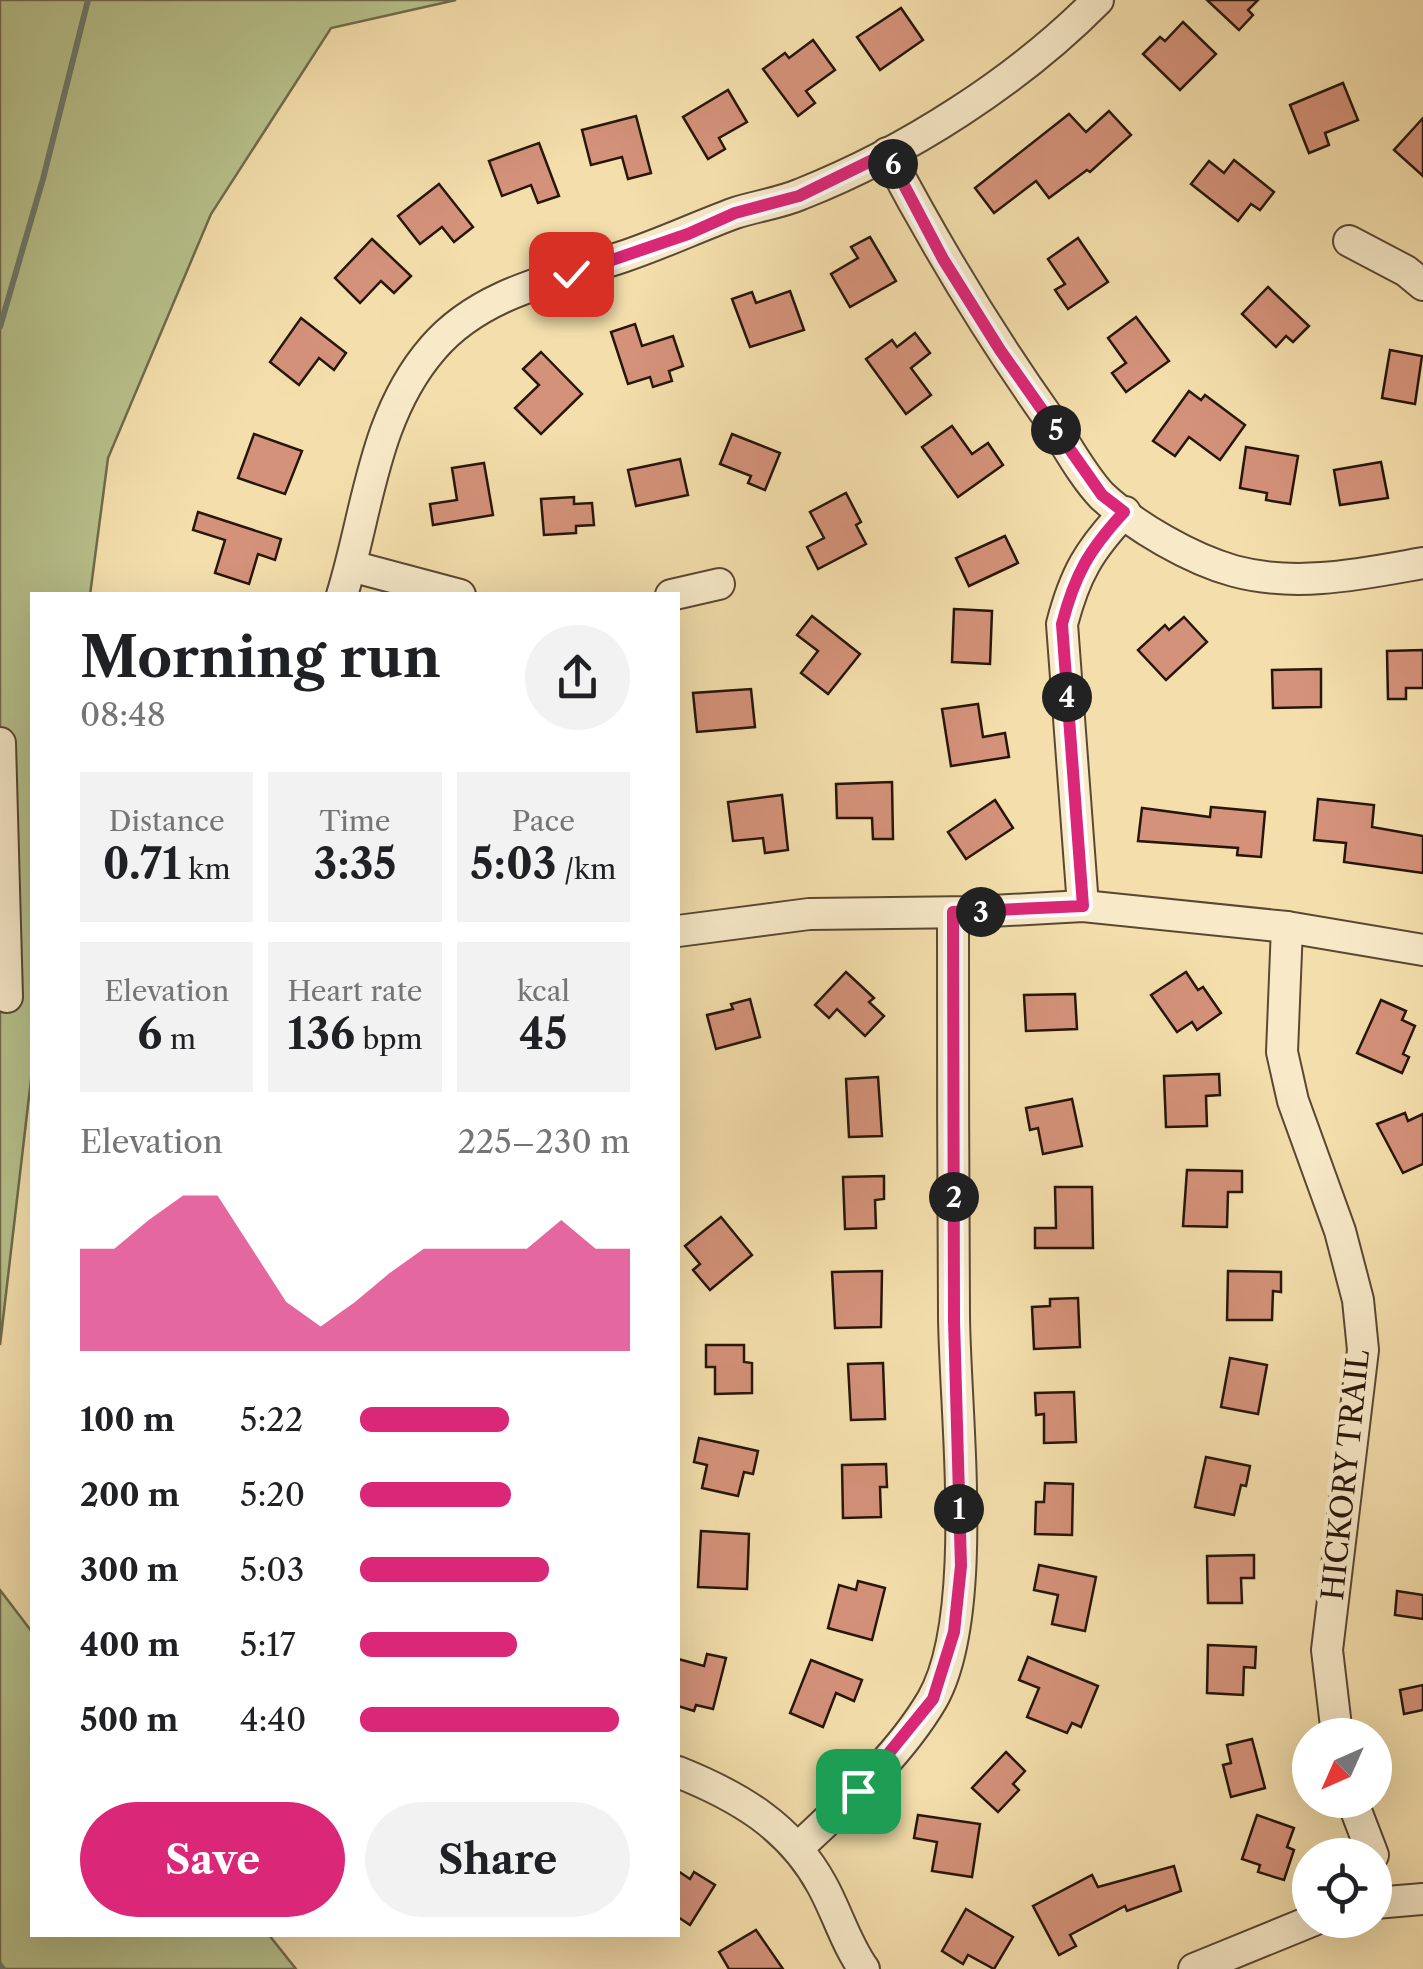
<!DOCTYPE html>
<html lang="en">
<head>
<meta charset="utf-8">
<style>
	:root { --surface:#fff; --page:#f2f2f2; --text:#202124; --muted:#757577; --accent:#db2777 }
	body { margin:0; font-family:"Libre Caslon Text",serif; background:var(--page); color:var(--text); height:100vh; display:flex; flex-direction:column; font-size:38px; white-space:nowrap }
	* { box-sizing:border-box; margin:0 }
	p { font-size:32px; color:var(--muted) }
	.icon { flex:none; width:55px; height:55px; fill:none; stroke:currentColor; stroke-width:2; stroke-linecap:round; stroke-linejoin:round }
	.map { position:relative; flex:1; overflow:hidden }
	.drawer { position:absolute; left:30px; top:592px; width:650px; height:1345px; display:flex; flex-direction:column; background:var(--surface); border-radius:0px; box-shadow:0 10px 40px #0002 }
	.drawer>* { flex:none }
	.needle { width:65px; rotate:225deg }
	.tools { position:absolute; left:1292px; top:1718px; display:grid; gap:20px }
	.tools a { display:grid; place-items:center; width:100px; height:100px; border-radius:50%; background:var(--surface); box-shadow:0 10px 40px #0002; font-size:50px }
	.pin { position:absolute; display:grid; place-items:center; width:85px; height:85px; color:#fff; margin:-42px; border-radius:20px; box-shadow:0 5px 15px #0006 }
	.km { position:absolute; width:50px; height:50px; margin:-25px; border-radius:50%; background:#222; color:#fff; font-size:28px; line-height:50px; text-align:center }
	.round { display:grid; place-items:center; flex:none; width:105px; height:105px; border-radius:52px; background:var(--page) }
	.overview { display:flex; align-items:center; justify-content:space-between; height:170px; padding:0 50px }
	h1 { font-size:55px; font-weight:700; line-height:75px }
	.stats { display:grid; grid-template-columns:repeat(3,1fr); gap:15px; height:170px; padding:10px 50px }
	.stats div { display:grid; align-content:center; border-radius:0px; background:var(--page); text-align:center }
	.stats b { font-size:42px; font-weight:700 }
	.stats small { font-size:28px; font-weight:400 }
	.stats p { font-size:28px }
	.chart { height:280px; padding:20px 50px }
	.chart p { display:flex; justify-content:space-between }
	.chart svg { width:100%; height:180px; margin-top:10px; fill:var(--accent); opacity:.7 }
	.action { display:flex; gap:20px; margin-top:auto; padding:20px 50px }
	.action a { flex:1; height:115px; border-radius:60px; background:var(--accent); color:#fff; font-size:40px; font-weight:700; line-height:115px; text-align:center }
	.action a+a { background:var(--page); color:var(--text) }
	ul { padding:0 50px; list-style:none; font-size:32px }
	li { display:grid; grid-template-columns:160px 120px 1fr; align-items:center; height:75px }
	li i { height:25px; border-radius:12px; background:var(--accent) }
	.map>svg:first-child { display:block }
	.green { fill:#b8c28c; stroke:#706c4c; stroke-width:2.5 }
	.lines { fill:none; stroke-linecap:round; stroke-linejoin:round }
	.stream { stroke:#6d7a6d; stroke-width:6 }
	.building { fill:#d4927a; stroke:#27160b; stroke-width:2.5 }
	.minor-casing { stroke:#5a4833; stroke-width:34 }
	.minor { stroke:#f8eac9; stroke-width:30 }
	.route-casing { stroke:#fff; stroke-width:20 }
	.route { stroke:#db2777; stroke-width:12 }
	.labels { text-anchor:middle; stroke-width:9; stroke-linejoin:round; paint-order:stroke }
	.street-label { font-size:30px; fill:#27160b; stroke:#f8eac9 }
</style>
</head>
<body>
<div class="map">
<svg width="1423" height="1969" viewBox="0 0 1423 1969">
	<rect width="100%" height="100%" fill="#f4dfac"/>
	<filter id="stains"><feTurbulence type="fractalNoise" baseFrequency=".002" numOctaves="4"/><feColorMatrix values="0 0 0 0 .2 0 0 0 0 .09 0 0 0 0 .02 0 0 0 .5 -.17"/></filter>
	<radialGradient id="worn" r=".72"><stop offset=".6" stop-color="#630" stop-opacity="0"/><stop offset="1" stop-color="#630" stop-opacity=".3"/></radialGradient>
	<g class="green">
		<path d="M0 0H456L331 28 211 214 108 458 90 595H32V1071L0 1345Z"/>
		<path d="M0 1590 32 1632V1935H269L296 1969H0Z"/>
	</g>
	<g class="lines">
		<g class="stream">
			<path d="M0 327 43 179 88 0"/>
			<path d="M0 1965 3 1969"/>
		</g>
	</g>
	<g class="building">
		<path d="M1207 0H1258L1248 10 1253 15 1239 30Z"/>
		<path d="M901 8 923 40 880 70 857 37Z"/>
		<path d="M1183 22 1216 54 1180 90 1143 54 1160 37 1165 41Z"/>
		<path d="M813 40 835 70 806 91 815 103 798 116 763 69 785 53 789 58Z"/>
		<path d="M1343 83 1358 120 1325 133 1329 145 1309 153 1290 105Z"/>
		<path d="M728 90 747 122 719 138 725 149 708 159 683 117Z"/>
		<path d="M1109 111 1131 135 1090 172 1087 170 1049 198 1036 181 994 213 975 188 1069 114 1086 132Z"/>
		<path d="M636 116 651 173 628 179 622 157 591 165 582 130Z"/>
		<path d="M1423 118V176L1394 150Z"/>
		<path d="M539 143 559 196 538 203 531 185 502 196 489 161Z"/>
		<path d="M1234 160 1274 192 1260 210 1251 204 1238 221 1191 184 1209 161 1224 173Z"/>
		<path d="M439 184 473 227 454 242 442 227 420 244 398 216Z"/>
		<path d="M870 237 896 281 850 307 831 274 858 258 851 247Z"/>
		<path d="M1078 238 1108 282 1068 309 1055 290 1065 284 1048 259Z"/>
		<path d="M372 239 411 276 394 293 381 281 360 303 335 278Z"/>
		<path d="M1268 287 1309 326 1293 342 1286 336 1276 347 1242 314Z"/>
		<path d="M790 291 804 330 750 347 732 299 752 292 756 303Z"/>
		<path d="M1136 317 1169 361 1126 392 1112 373 1126 363 1108 338Z"/>
		<path d="M301 318 346 353 334 370 319 358 299 385 270 362Z"/>
		<path d="M635 324 642 346 673 336 683 366 669 371 672 381 653 387 650 377 628 384 611 332Z"/>
		<path d="M915 333 930 353 911 368 931 395 906 414 866 359 892 340 897 347Z"/>
		<path d="M1390 350 1422 356 1415 404 1382 398Z"/>
		<path d="M541 352 582 394 541 434 515 408 539 385 523 369Z"/>
		<path d="M1189 391 1201 400 1205 395 1245 425 1220 460 1189 437 1175 456 1153 441Z"/>
		<path d="M952 426 972 454 988 443 1003 465 958 497 922 447Z"/>
		<path d="M254 434 302 451 285 494 238 478Z"/>
		<path d="M732 434 780 453 765 490 748 483 751 476 720 464Z"/>
		<path d="M1246 447 1298 456 1290 504 1266 500 1267 493 1240 488Z"/>
		<path d="M680 459 688 495 636 506 628 470Z"/>
		<path d="M1381 462 1388 498 1340 505 1334 470Z"/>
		<path d="M484 463 493 515 433 525 430 504 457 500 452 468Z"/>
		<path d="M846 493 861 522 856 525 866 544 818 569 807 547 824 538 810 512Z"/>
		<path d="M574 497V504L592 503 594 525 576 526V533L544 535 541 499Z"/>
		<path d="M198 512 281 539 275 560 258 554 249 584 215 573 225 540 193 530Z"/>
		<path d="M1005 536 1018 563 969 586 956 558Z"/>
		<path d="M954 609 992 611 990 664 952 662Z"/>
		<path d="M812 616 860 654 828 694 801 673 818 651 797 635Z"/>
		<path d="M1184 617 1207 642 1166 680 1138 650 1165 625 1169 630Z"/>
		<path d="M1423 650V688H1406V699H1388L1387 651Z"/>
		<path d="M1321 669V707L1273 708 1272 670Z"/>
		<path d="M751 689 755 727 697 732 693 693Z"/>
		<path d="M978 704 983 737 1005 733 1009 757 951 766 942 709Z"/>
		<path d="M892 782 893 839H873L872 818H837L836 784Z"/>
		<path d="M782 795 788 850 765 853 763 838 733 841 728 802Z"/>
		<path d="M1318 799 1374 805 1372 827 1423 836V873L1344 862 1346 843 1314 840Z"/>
		<path d="M995 800 1013 828 966 859 948 832Z"/>
		<path d="M1211 807 1265 812 1261 857 1237 855 1238 848 1138 841 1142 808 1210 817Z"/>
		<path d="M846 972 874 998 869 1002 884 1016 865 1036 837 1009 829 1018 815 1005Z"/>
		<path d="M1186 972 1198 990 1203 987 1221 1013 1197 1030 1192 1022 1177 1032 1151 995Z"/>
		<path d="M1075 994 1077 1029 1026 1031 1024 995Z"/>
		<path d="M750 999 760 1037 716 1049 707 1015 733 1009 731 1004Z"/>
		<path d="M1381 1000 1406 1011 1402 1020 1415 1026 1403 1054 1409 1057 1402 1073 1357 1053Z"/>
		<path d="M1219 1074 1220 1095 1206 1096 1207 1126 1166 1127 1164 1076Z"/>
		<path d="M878 1077 882 1136 849 1137 846 1079Z"/>
		<path d="M1072 1099 1082 1146 1043 1154 1038 1128 1030 1130 1026 1108Z"/>
		<path d="M1405 1113 1408 1121 1423 1114V1164L1403 1173 1377 1124Z"/>
		<path d="M1187 1170 1242 1171V1192H1228L1227 1227 1183 1226Z"/>
		<path d="M884 1176V1199L875 1200 876 1228 845 1229 843 1177Z"/>
		<path d="M1055 1187H1092L1093 1248H1035V1228H1056Z"/>
		<path d="M721 1217 752 1255 710 1290 693 1270 700 1264 685 1246Z"/>
		<path d="M882 1271 881 1327 835 1328 832 1272Z"/>
		<path d="M1228 1271 1281 1272V1292L1273 1291 1272 1320H1227Z"/>
		<path d="M1078 1298 1080 1347 1034 1349 1032 1307 1050 1306V1299Z"/>
		<path d="M706 1345H744V1362L752 1363V1393L715 1394V1367H706Z"/>
		<path d="M1230 1358 1267 1365 1258 1414 1221 1407Z"/>
		<path d="M883 1363 885 1419 851 1420 848 1364Z"/>
		<path d="M1074 1392 1076 1442 1044 1443V1414L1036 1415 1035 1393Z"/>
		<path d="M699 1438 758 1451 753 1474 744 1472 738 1496 702 1488 707 1465 694 1462Z"/>
		<path d="M1206 1457 1250 1466 1246 1486 1241 1485 1234 1515 1195 1507Z"/>
		<path d="M886 1464 887 1487H880L881 1517 843 1518 842 1465Z"/>
		<path d="M1045 1483 1073 1484 1072 1535 1035 1534 1036 1502H1044Z"/>
		<path d="M701 1531 749 1534 747 1589 698 1587Z"/>
		<path d="M1254 1555V1578H1241L1242 1603H1208L1207 1556Z"/>
		<path d="M1039 1565 1096 1577 1085 1631 1052 1624 1058 1595 1034 1590Z"/>
		<path d="M858 1581 885 1588 872 1640 828 1628 839 1585 856 1590Z"/>
		<path d="M1397 1591 1423 1595V1619L1395 1615Z"/>
		<path d="M1208 1645 1256 1647 1255 1668 1244 1667 1243 1695 1207 1693Z"/>
		<path d="M707 1654 726 1658 713 1709 696 1705 694 1711 678 1706V1659L704 1666Z"/>
		<path d="M1028 1657 1098 1686 1081 1727 1072 1723 1067 1733 1027 1717 1039 1688 1019 1680Z"/>
		<path d="M811 1660 862 1680 854 1701 836 1693 823 1727 790 1713Z"/>
		<path d="M1423 1685V1710L1404 1714 1400 1690Z"/>
		<path d="M1252 1739 1265 1788 1231 1797 1223 1765 1231 1763 1227 1745Z"/>
		<path d="M1006 1752 1025 1771 1013 1784 1019 1790 998 1812 972 1788Z"/>
		<path d="M918 1815 980 1824 972 1877 932 1871 937 1842 914 1838Z"/>
		<path d="M1257 1815 1294 1828 1287 1847 1294 1850 1284 1880 1258 1872 1260 1865 1242 1859Z"/>
		<path d="M1174 1866 1181 1891 1127 1911 1125 1906 1070 1935 1076 1946 1059 1955 1033 1906 1092 1875 1098 1887Z"/>
		<path d="M678 1871 690 1879 694 1872 715 1885 690 1925 678 1917Z"/>
		<path d="M966 1909 1013 1937 994 1969 968 1955 963 1964 942 1951Z"/>
		<path d="M756 1930 783 1969H729L719 1952Z"/>
	</g>
	<g class="lines">
		<defs>
			<g id="minor">
				<path d="M887 153C936 246 989 334 1050 420 1066 444 1082 475 1102 496 1135 527 1191 559 1234 571 1297 588 1361 574 1423 563"/>
				<path d="M1349 241 1406 271 1423 285"/>
				<path d="M351 566 460 595"/>
				<path d="M342 595C368 511 373 417 433 348 481 292 556 279 622 257 661 244 697 227 735 213 757 206 780 203 801 194 907 152 1018 81 1098 0"/>
				<path d="M671 595 719 584"/>
				<path d="M0 743 7 997"/>
				<path d="M1083 906 1062 624C1075 574 1089 550 1125 512"/>
				<path d="M1287 927 1282 1052 1293 1101 1340 1231 1358 1300 1363 1350 1327 1650 1337 1735"/>
				<path d="M678 931 809 914 974 912 1083 906 1287 927 1423 950"/>
				<path d="M678 1772C738 1796 790 1826 822 1885 837 1912 846 1944 864 1969"/>
				<path d="M1352 1800 1373 1855"/>
				<path d="M799 1847C846 1803 899 1756 932 1700 980 1617 955 1415 954 1316 953 1182 953 1047 953 913"/>
				<path d="M1375 1903 1423 1899"/>
				<path d="M1194 1969 1314 1920"/>
			</g>
		</defs>
		<use href="#minor" class="minor-casing"/>
		<use href="#minor" class="minor"/>
	</g>
	<g class="lines">
		<defs>
			<path id="route" d="M571 274 688 234 735 213 799 196 887 153 943 259 1000 350 1102 495 1124 512C1089 550 1075 574 1062 624L1083 906 953 912 954 1320 961 1566 954 1632 933 1699 858 1791"/>
		</defs>
		<use href="#route" class="route-casing"/>
		<use href="#route" class="route"/>
	</g>
	<g class="labels">
		<g class="street-label">
			<text transform="translate(1346 1475) rotate(-84)" y="10">HICKORY TRAIL</text>
		</g>
	</g>
	<rect width="100%" height="100%" filter="url(#stains)"/>
	<rect width="100%" height="100%" fill="url(#worn)"/>
</svg>
<div class="tools">
<a><svg class="needle" viewBox="-14 -14 28 28"><path d="M0-13l5 13h-10z" fill="#e53935"/><path d="M0 13l5-13h-10z" fill="#757577"/></svg></a>
<a><svg class="icon" aria-label="locate" viewBox="0 0 24 24"><circle cx="12" cy="12" r="6"/><path d="M12 2v4M12 18v4M2 12h4M18 12h4"/></svg></a>
</div>
<div class="pin" style="left:858px;top:1791px;background:#1e9e55"><svg class="icon" aria-label="arrive" viewBox="0 0 24 24"><path d="M6 21V4h12l-3 4 3 4H6"/></svg></div>
<div class="pin" style="left:571px;top:274px;background:#d93025"><svg class="icon" aria-label="check" viewBox="0 0 24 24"><path d="M5 12l5 5 9-10"/></svg></div>
<b class="km" style="left:959px;top:1509px">1</b>
<b class="km" style="left:954px;top:1197px">2</b>
<b class="km" style="left:981px;top:912px">3</b>
<b class="km" style="left:1067px;top:697px">4</b>
<b class="km" style="left:1056px;top:430px">5</b>
<b class="km" style="left:893px;top:164px">6</b>
<section class="drawer">
<div class="overview"><div><h1>Morning run</h1><p>08:48</p></div><a class="round"><svg class="icon" aria-label="share" viewBox="0 0 24 24"><path d="M12 15V3M7 8l5-5 5 5M5 13v7h14v-7"/></svg></a></div>
<div class="stats">
<div><p>Distance</p><b>0.71<small> km</small></b></div>
<div><p>Time</p><b>3:35</b></div>
<div><p>Pace</p><b>5:03<small> /km</small></b></div>
</div>
<div class="stats">
<div><p>Elevation</p><b>6<small> m</small></b></div>
<div><p>Heart rate</p><b>136<small> bpm</small></b></div>
<div><p>kcal</p><b>45</b></div>
</div>
<div class="chart"><p><span>Elevation</span>225–230 m</p>
<svg viewBox="0 0 160 44" preserveAspectRatio="none"><path d="M0 44V19L10 19L20 12L30 6L40 6L50 19L60 32L70 38L80 32L90 25L100 19L110 19L120 19L130 19L140 12L150 19L160 19V44z"/></svg>
</div>
<ul>
<li><b>100 m</b>5:22<i style="width:55%"></i></li>
<li><b>200 m</b>5:20<i style="width:56%"></i></li>
<li><b>300 m</b>5:03<i style="width:70%"></i></li>
<li><b>400 m</b>5:17<i style="width:58%"></i></li>
<li><b>500 m</b>4:40<i style="width:96%"></i></li>
</ul>
<div class="action"><a>Save</a><a>Share</a></div>
</section>
</div>
</body>
</html>
